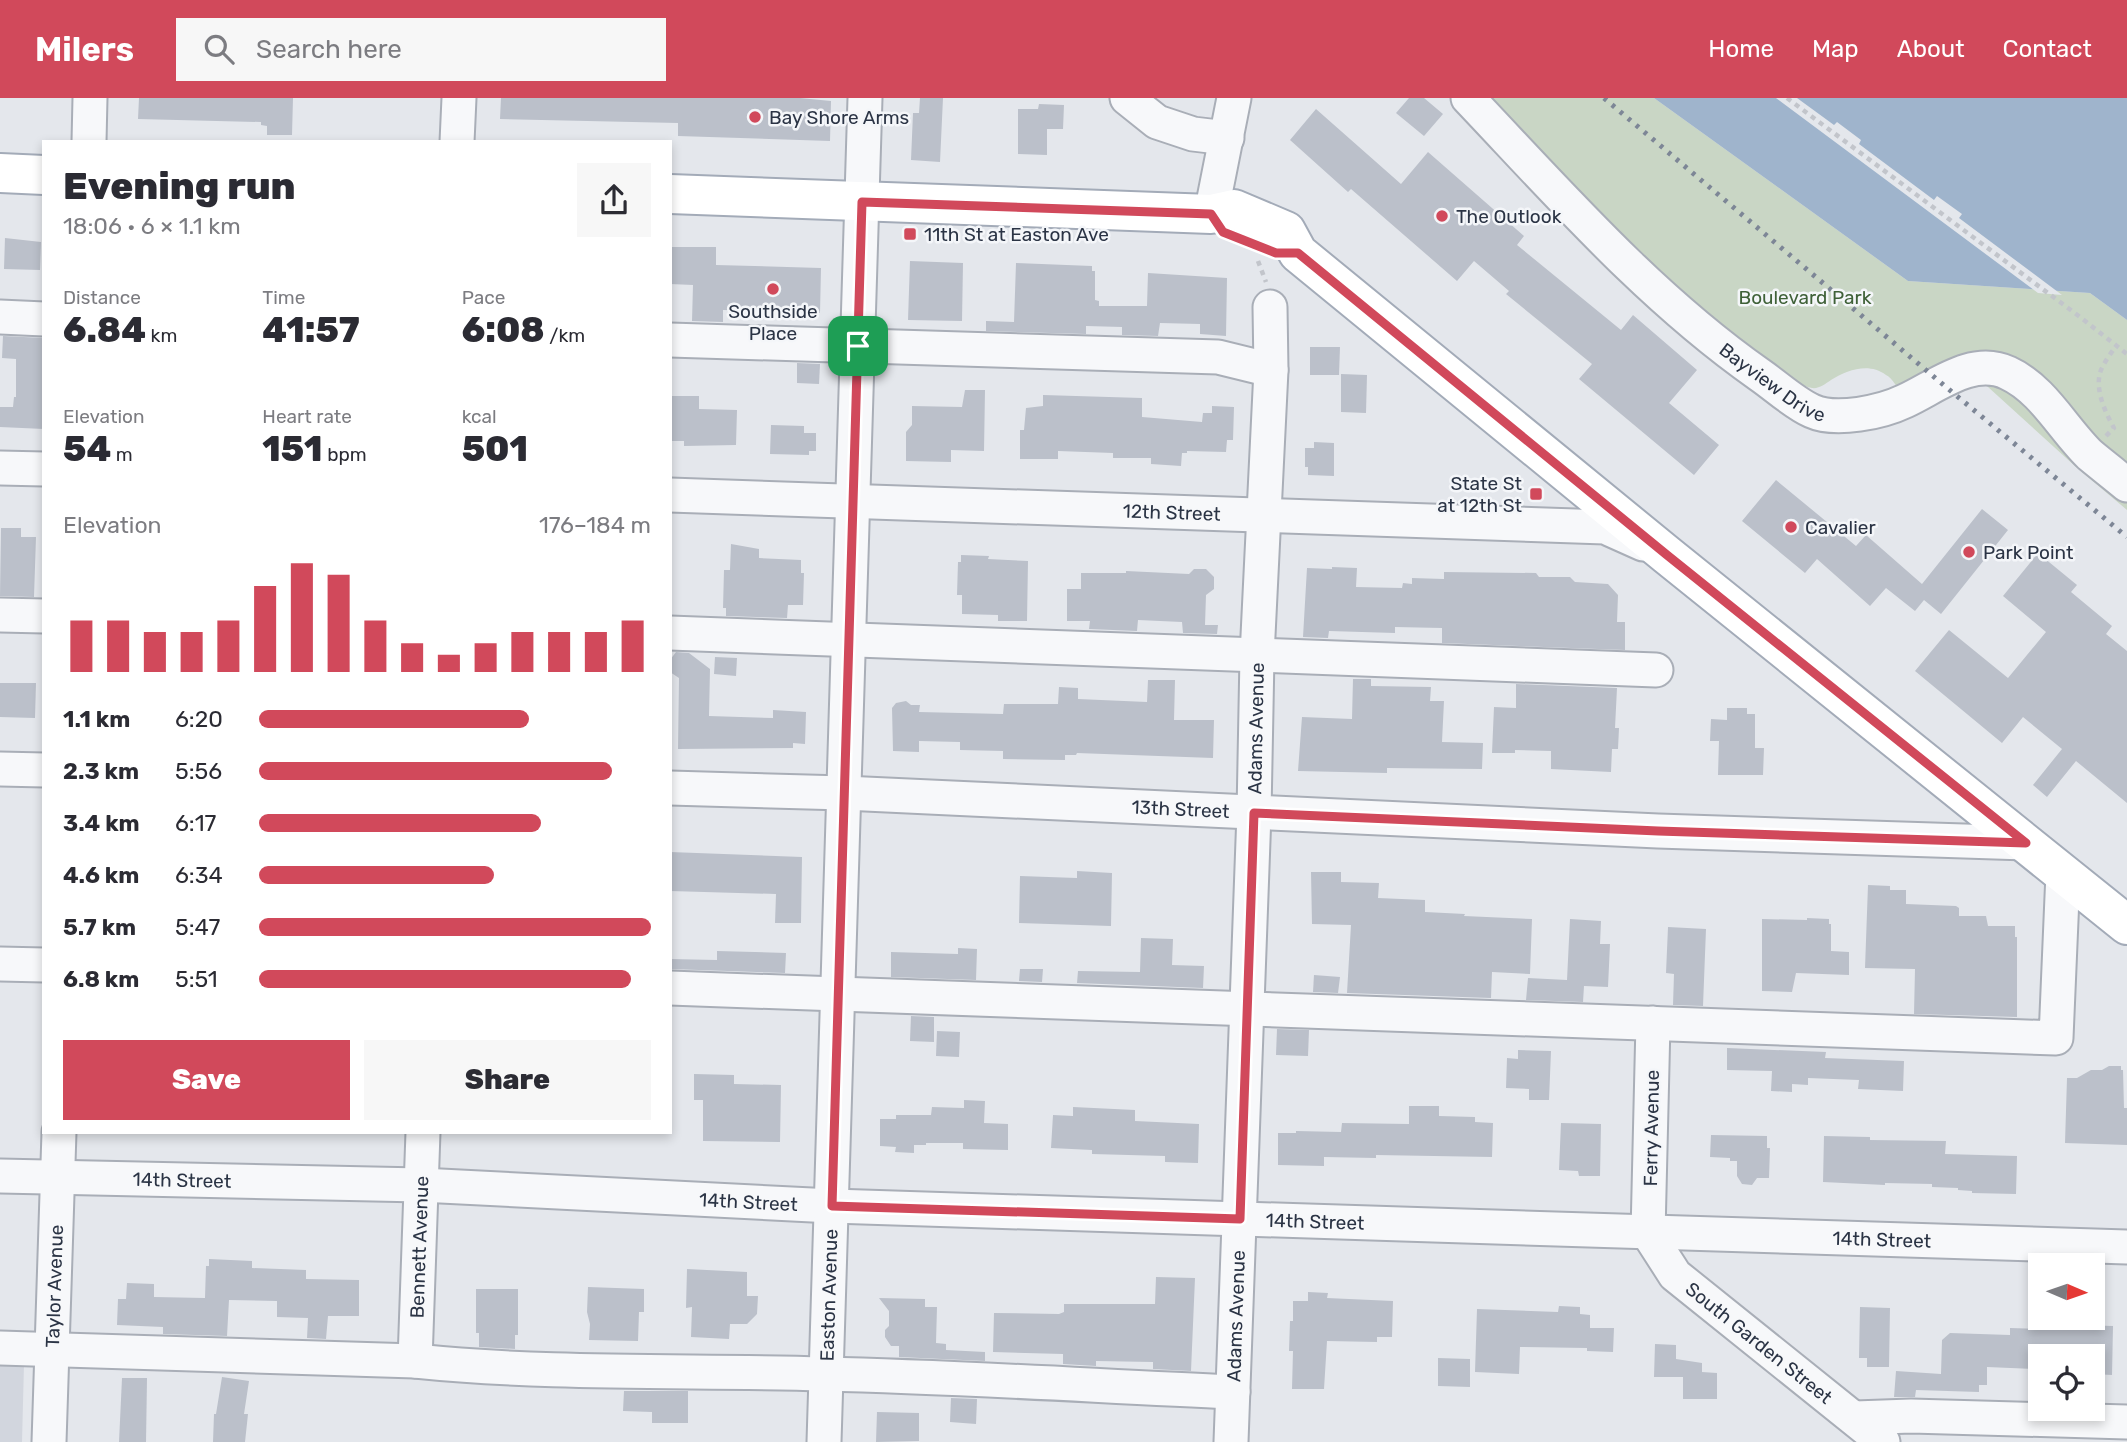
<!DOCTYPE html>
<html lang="en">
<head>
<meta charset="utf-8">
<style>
	:root { --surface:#fff; --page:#f7f7f7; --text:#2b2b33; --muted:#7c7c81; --accent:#d1495b }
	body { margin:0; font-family:Rubik,sans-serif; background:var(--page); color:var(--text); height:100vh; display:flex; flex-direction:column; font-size:26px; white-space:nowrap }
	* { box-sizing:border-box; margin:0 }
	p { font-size:23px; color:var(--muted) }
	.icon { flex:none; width:38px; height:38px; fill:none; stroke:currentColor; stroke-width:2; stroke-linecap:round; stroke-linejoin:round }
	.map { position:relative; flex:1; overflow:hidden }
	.drawer { position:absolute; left:42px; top:42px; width:630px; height:994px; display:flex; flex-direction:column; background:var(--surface); border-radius:0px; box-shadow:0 4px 10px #0003 }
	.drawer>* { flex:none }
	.needle { width:46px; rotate:92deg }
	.buttons { position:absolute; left:2028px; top:1155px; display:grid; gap:14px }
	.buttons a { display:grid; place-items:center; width:77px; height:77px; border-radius:0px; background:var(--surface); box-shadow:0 4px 10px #0003; font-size:35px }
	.pin { position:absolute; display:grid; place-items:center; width:60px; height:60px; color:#fff; margin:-30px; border-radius:14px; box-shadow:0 4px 10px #0006 }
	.round { display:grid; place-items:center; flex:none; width:74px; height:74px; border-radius:0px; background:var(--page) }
	.headline { display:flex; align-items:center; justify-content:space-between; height:119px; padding:0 21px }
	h1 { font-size:38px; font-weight:800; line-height:52px }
	.metrics { display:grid; grid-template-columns:repeat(3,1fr); gap:10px; height:119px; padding:7px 21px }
	.metrics div { display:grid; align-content:center }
	.metrics b { font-size:35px; font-weight:800 }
	.metrics small { font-size:19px; font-weight:400 }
	.metrics p { font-size:19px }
	.chart { height:196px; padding:14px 21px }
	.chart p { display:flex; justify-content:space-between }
	.chart svg { width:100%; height:126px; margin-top:7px; stroke:var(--accent); stroke-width:6 }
	.cta { display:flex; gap:14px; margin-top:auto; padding:14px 21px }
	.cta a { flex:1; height:80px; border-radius:0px; background:var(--accent); color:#fff; font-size:28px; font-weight:800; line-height:80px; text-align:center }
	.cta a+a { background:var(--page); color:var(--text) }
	ul { padding:0 21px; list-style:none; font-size:23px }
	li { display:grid; grid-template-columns:112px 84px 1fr; align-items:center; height:52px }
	li i { height:18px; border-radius:9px; background:var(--accent) }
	header { display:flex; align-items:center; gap:42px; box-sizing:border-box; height:98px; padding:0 35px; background:var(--accent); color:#fff }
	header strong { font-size:33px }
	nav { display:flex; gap:38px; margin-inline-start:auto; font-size:24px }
	.search { width:490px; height:63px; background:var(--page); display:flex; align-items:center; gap:18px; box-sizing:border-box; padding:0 24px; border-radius:0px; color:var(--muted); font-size:26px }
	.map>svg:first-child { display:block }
	.built { fill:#d2d6de }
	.green { fill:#c9d6c5 }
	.water { fill:#9fb4cc }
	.pier { fill:#e4e7ec }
	.building { fill:#bbc0ca }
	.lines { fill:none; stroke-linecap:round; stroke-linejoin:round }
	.minor-casing { stroke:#a9aeb7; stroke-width:37 }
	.major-casing { stroke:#a3abb8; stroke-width:42 }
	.path { stroke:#c2c5cb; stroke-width:4.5; stroke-dasharray:5 5; stroke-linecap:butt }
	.minor { stroke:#f7f8fa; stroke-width:33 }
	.major { stroke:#fff; stroke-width:38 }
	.rail { stroke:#7d8696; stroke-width:5; stroke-dasharray:3.5 7; stroke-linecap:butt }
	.route-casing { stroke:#fff; stroke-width:14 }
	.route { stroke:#d1495b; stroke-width:9 }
	.poi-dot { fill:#d1495b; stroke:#f4f6f9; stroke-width:2.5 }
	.labels { text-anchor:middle; stroke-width:5; stroke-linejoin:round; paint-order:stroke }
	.poi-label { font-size:19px; fill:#2b3445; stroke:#f4f6f9; text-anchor:start }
	.park-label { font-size:19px; fill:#3f6138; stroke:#f4f6f9 }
	.street-label { font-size:19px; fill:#2b3445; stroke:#f4f6f9 }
</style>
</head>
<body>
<header>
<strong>Milers</strong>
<div class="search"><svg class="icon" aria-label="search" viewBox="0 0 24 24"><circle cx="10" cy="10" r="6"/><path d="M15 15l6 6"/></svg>Search here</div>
<nav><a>Home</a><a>Map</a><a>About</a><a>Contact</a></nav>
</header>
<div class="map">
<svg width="2127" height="1344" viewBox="0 0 2127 1344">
	<rect width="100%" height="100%" fill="#e4e7ec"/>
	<path class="built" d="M0 1265 24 1266 22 1344H0Z"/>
	<path class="green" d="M1492 0H1654L1908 183 2090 195 2127 222V412L2076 369 1955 259 1900 293C1896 288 1892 280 1886 277 1869 264 1847 272 1831 282 1825 286 1819 291 1812 290 1800 288 1785 274 1776 268 1667 191 1582 98 1492 0Z"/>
	<path class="water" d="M1654 0H2127V222L2090 195 1908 183Z"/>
	<path class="pier" d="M1776 0H1797L1834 27 1837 24 1861 42 1859 46 1934 102 1937 98 1962 116 1959 120 2062 197 2038 195Z"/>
	<g class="building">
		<path d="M139 0H293L292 37H267V28L261 27V24L138 21Z"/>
		<path d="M501 0H800L831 3 830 43 678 38V25L500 21Z"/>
		<path d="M920 0H943L940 64 911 62 913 15H919Z"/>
		<path d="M1409 0H1424L1443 16 1424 38 1396 15Z"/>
		<path d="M1039 6 1064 7 1063 31H1047V57L1018 56V11H1038Z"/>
		<path d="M1316 11 1401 86 1428 54 1524 138 1517 147 1621 232 1633 217 1697 272 1669 305 1719 347 1694 377 1579 281 1592 266 1506 196 1509 193 1474 163 1457 183 1351 91 1348 94 1290 42Z"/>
		<path d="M5 140 41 144 40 172 4 171Z"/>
		<path d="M670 149H716V167L821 170 820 215 723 212V224L692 223 693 187 670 186Z"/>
		<path d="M910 163 963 165 962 223 908 222Z"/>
		<path d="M1016 165 1092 168V173H1095V202L1099 203V208H1147L1148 175 1227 180 1226 238 1200 236V226L1160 225 1158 238 1122 237V229L1086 228V236L986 233V223L1014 224Z"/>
		<path d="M3 238 44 240V331L0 329V309H13L14 299H16V261L2 260Z"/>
		<path d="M1310 249H1340L1339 277H1310Z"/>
		<path d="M797 265 820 266 819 286 797 285Z"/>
		<path d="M1341 276 1367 277 1366 315 1341 314Z"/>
		<path d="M965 292H985L984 353 951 352V364L906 363V334L912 327V308L962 309Z"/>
		<path d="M1043 297 1142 300V319L1202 324 1203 315H1212V308L1234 309 1233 342H1227L1226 354 1187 353V355H1182L1181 368 1151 366V360H1113V355L1058 353V361H1020V332H1024L1026 310 1043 308Z"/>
		<path d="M670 298H699V311L737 312 736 347 684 348V343H670Z"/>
		<path d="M771 327 804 328V335H816V353H809V357L770 356Z"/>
		<path d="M1314 344 1334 345V378L1308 377V369H1305V350H1314Z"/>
		<path d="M1776 382 1856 448 1866 437 1922 486 1982 411 2008 432 1941 516 1924 502 1915 513 1886 490 1870 508 1817 461 1805 475 1742 423Z"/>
		<path d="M1 430H21V439H36L34 499 0 498Z"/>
		<path d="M731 446 759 451V460L801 462V475H804L803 507H788L787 520 726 518V510H723L724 472H730Z"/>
		<path d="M2038 455 2077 487 2071 494 2112 528 2106 536 2127 553V705L2076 663 2047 699 2033 687 2062 651 2023 619 2002 645 1915 573 1949 532 2008 580 2046 534 2003 498Z"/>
		<path d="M961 457 989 458 988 461 1028 463 1027 523H998V517L962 516V497H957L958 464H961Z"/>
		<path d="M1332 469 1357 470 1356 489 1402 490 1403 485 1412 486V480L1444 481V474L1536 475 1539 479H1570L1575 484 1608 486 1618 497 1617 524H1625V552L1442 545V530L1395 529V535L1329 533 1328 540 1303 539 1307 470 1332 471Z"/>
		<path d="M1194 471H1206L1214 479V491L1206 497 1205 527H1218L1217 536 1183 535 1182 524 1138 522 1137 533 1089 531 1090 523H1067V491H1081V475H1126V473L1189 476Z"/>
		<path d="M676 554 689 555 710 571 709 618 773 620V612L806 614 805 646 793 645V650L678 651 679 580 670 574V562Z"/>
		<path d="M715 559 737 560 736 578 714 576Z"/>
		<path d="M1353 581H1371V588L1431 589 1430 603H1444L1442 644 1483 645 1482 671 1387 670V675L1298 673 1302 619 1352 621Z"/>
		<path d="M1148 582H1175L1174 622H1214L1213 660 1077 655 1076 657H1065V662L1003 661V653L960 652V644L919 643V654L893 653 892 610 896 605 906 603 911 607H920L919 614 1003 616 1004 606H1058L1059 589 1078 590V601L1147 604Z"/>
		<path d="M0 585H36L35 620 0 619Z"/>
		<path d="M1516 586 1617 590 1615 630H1619L1618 651H1612L1611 674 1551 671V653L1515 652V655H1492L1494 609 1516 610Z"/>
		<path d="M1727 610H1747V616H1755V650H1764L1763 677H1718L1719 643H1710L1711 621 1727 622Z"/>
		<path d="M670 754 802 759 801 825H775L776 796 670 793Z"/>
		<path d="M1077 773 1112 775 1111 828 1019 825 1020 778 1077 780Z"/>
		<path d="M1311 774H1341V784L1379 785 1378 800 1425 802V814L1465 816 1464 818 1532 821 1530 876 1492 874 1491 900 1347 895 1351 827 1312 826Z"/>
		<path d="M1868 787 1890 788V792H1906V806L1956 808 1959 810V818H1986L1988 828H2015V839H2017V919L1914 916 1915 871 1865 870Z"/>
		<path d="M1807 820 1829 821V826H1831V853L1849 854V877L1796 875 1792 894 1762 893V821L1807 822Z"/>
		<path d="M1570 821 1601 823 1600 846H1610L1608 889 1584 888 1583 904 1526 902 1528 880 1567 882Z"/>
		<path d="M1668 829 1706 831 1703 908 1673 907 1674 876 1666 875Z"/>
		<path d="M1141 840 1173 841 1172 867 1204 868 1203 890 1077 885 1078 873 1140 874Z"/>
		<path d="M958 850 977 851 976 882 891 879V854L958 856Z"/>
		<path d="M717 853 786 855 785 875 670 871V861L717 862Z"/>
		<path d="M1020 871H1043L1042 884 1019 883Z"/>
		<path d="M1314 877 1340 879 1338 895 1313 894Z"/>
		<path d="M911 918 934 919V944L910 943Z"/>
		<path d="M1277 931 1309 932 1308 958 1276 957Z"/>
		<path d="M937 933 960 934 959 959 936 958Z"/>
		<path d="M1727 950 1826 954 1825 960 1904 963 1903 993 1858 991 1859 982 1808 980V987L1792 986V994L1771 993 1772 973 1727 972Z"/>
		<path d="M1518 952 1551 953 1549 1002H1529V991L1506 990 1507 960 1518 961Z"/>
		<path d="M2109 968H2121V972H2123L2124 1010H2127V1047L2065 1045 2067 980H2077L2091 972H2102Z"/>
		<path d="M694 976 734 977V986L781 987 780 1044 703 1043V1002H694Z"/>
		<path d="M964 1002 985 1003 984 1025 1008 1026V1052L963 1051V1045H926V1047H914V1055L895 1054 896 1049 880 1048V1021H896V1017H931L932 1009 964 1010Z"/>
		<path d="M1409 1008H1439V1018L1475 1019V1024L1493 1025 1492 1059 1376 1057V1060L1324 1059V1068L1278 1067V1035H1296V1033L1341 1034 1342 1025 1409 1026Z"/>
		<path d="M1073 1009 1135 1012V1023L1199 1026 1198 1065 1165 1064V1058L1092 1056V1052L1051 1050 1053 1017 1073 1018Z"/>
		<path d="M1561 1025 1601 1026 1600 1078H1579L1578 1073 1559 1072Z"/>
		<path d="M1711 1037 1767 1038V1050H1770L1769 1080H1757L1752 1087 1742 1086 1737 1078V1063H1730V1060L1710 1059Z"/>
		<path d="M1824 1038 1870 1039V1042L1946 1043 1945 1056 2017 1058 2016 1096 1972 1095V1093L1958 1092V1090L1932 1089V1086L1885 1085V1087L1823 1084Z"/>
		<path d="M209 1161 252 1163V1170L306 1172V1181L359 1182V1218H328L326 1241 307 1240 308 1220 277 1219V1203L229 1202 227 1238 163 1236V1229L117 1227 118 1201H126L127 1185 154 1186V1199L205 1200 206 1168H209Z"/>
		<path d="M687 1171 747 1174V1198H758L757 1216 747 1226H730L729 1241 691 1239 692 1209 686 1210Z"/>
		<path d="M1156 1179 1195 1180 1191 1273 1153 1271V1264L1096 1263V1268L1063 1266V1256L993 1254 994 1215 1059 1216 1064 1214V1206H1155Z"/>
		<path d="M588 1189 644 1191V1214H639L638 1243 589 1242 590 1226 587 1214Z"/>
		<path d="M476 1191H518V1237H515V1251L479 1249V1235H476Z"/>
		<path d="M1308 1194 1328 1195 1327 1200 1393 1203 1392 1239H1377V1244L1327 1243 1324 1291H1292L1293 1253H1289L1290 1223H1293V1203H1308Z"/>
		<path d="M879 1200 925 1201V1209H937L936 1245 946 1246V1252L985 1254V1263L899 1259V1248H891L885 1239V1232L889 1228V1213Z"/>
		<path d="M1559 1208 1580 1209V1216L1590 1217V1230H1614L1613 1254 1587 1253V1250L1520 1249 1519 1276 1475 1274 1477 1211 1558 1214Z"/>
		<path d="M1860 1209 1890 1210 1889 1269H1867V1260H1859Z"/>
		<path d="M2081 1227 2113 1228 2112 1277 2093 1276V1258H2040V1266H2035V1271L1987 1269V1287H1979V1294L1916 1292 1915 1299H1894L1896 1273 1941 1276 1942 1242 1950 1235 2010 1237V1230L2080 1232Z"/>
		<path d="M1655 1246 1676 1247V1261L1702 1265V1274L1717 1275V1301H1683V1279H1654Z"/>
		<path d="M1438 1260 1470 1261V1289L1438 1288Z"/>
		<path d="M222 1279 249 1283 244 1316H248L245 1344H213L214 1316H216Z"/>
		<path d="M122 1280H147L146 1344H119Z"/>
		<path d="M624 1293H688V1325H652V1314L623 1313Z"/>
		<path d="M951 1300 977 1301 976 1326 950 1324Z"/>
		<path d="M877 1314 919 1315V1343L876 1344Z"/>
	</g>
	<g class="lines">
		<defs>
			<g id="minor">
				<path d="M1127 0 1157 24 1193 36 1227 40"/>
				<path id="s1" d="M1468 0C1560 97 1650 200 1760 277 1776 288 1794 305 1812 313 1836 324 1882 314 1905 303 1936 289 1972 258 2008 275 2043 291 2063 331 2090 357 2102 367 2115 377 2127 387"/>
				<path d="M89 44 90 0"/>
				<path d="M457 44 459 0"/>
				<path d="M1211 116 1234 0"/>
				<path d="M0 219 44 221"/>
				<path d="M670 242 1218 259 1271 272"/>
				<path d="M0 370 44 371"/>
				<path id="s2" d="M670 397 1605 429 1643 446"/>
				<path d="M0 517 44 518"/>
				<path d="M670 535 1656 572"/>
				<path d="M0 671 44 672"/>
				<path id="s3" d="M670 690 844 695 1658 733 2026 745"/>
				<path d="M0 866 44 867"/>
				<path d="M670 890 2056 940 2063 775"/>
				<path id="s4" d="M1653 925 1648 1135 1675 1177 1883 1344"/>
				<path id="s5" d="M0 1078 421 1087 832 1108 2127 1149"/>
				<path d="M0 1250 415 1263C551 1277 687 1272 824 1276 960 1279 1096 1288 1233 1294"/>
				<path id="s6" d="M415 1263 423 1034"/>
				<path d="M1855 1320 1911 1318 2127 1324"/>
				<path id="s7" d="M49 1344 59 1034"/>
				<path id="s8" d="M824 1344 865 0"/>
				<path id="s9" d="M1231 1344 1254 715 1257 558 1271 272 1270 209"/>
			</g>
			<g id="major">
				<path d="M0 75 44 77"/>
				<path d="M670 96 1211 116 1234 111 1286 133 1298 155 1667 457 2127 827"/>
			</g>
		</defs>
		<use href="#minor" class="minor-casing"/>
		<use href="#major" class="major-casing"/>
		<g class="path">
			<path d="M1787 0 2080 219 2127 256"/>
			<path d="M1258 163 1266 184"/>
			<path d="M2106 338 2114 330C2105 314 2094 290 2101 272 2105 263 2111 255 2116 248"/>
		</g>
		<use href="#minor" class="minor"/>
		<use href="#major" class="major"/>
		<path class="rail" d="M1604 0 1940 284 2127 439"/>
	</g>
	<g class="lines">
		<defs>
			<path id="route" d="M862 104 1211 116 1223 134 1276 155H1298L1667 457 2026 745 1658 733 1254 715 1240 1121 832 1108Z"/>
		</defs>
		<use href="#route" class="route-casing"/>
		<use href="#route" class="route"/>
	</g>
	<g class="poi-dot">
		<circle cx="755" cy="19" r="7"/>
		<circle cx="1442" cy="118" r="7"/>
		<rect x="903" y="129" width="14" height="14" rx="3.5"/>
		<circle cx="773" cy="191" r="7"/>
		<rect x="1529" y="389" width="14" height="14" rx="3.5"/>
		<circle cx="1791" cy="429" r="7"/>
		<circle cx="1969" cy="454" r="7"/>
	</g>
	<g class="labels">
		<g class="poi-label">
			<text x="769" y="26">Bay Shore Arms</text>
			<text x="1456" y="125">The Outlook</text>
			<text x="924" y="143">11th St at Easton Ave</text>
			<text x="773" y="220" text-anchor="middle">Southside<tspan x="773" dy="22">Place</tspan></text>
			<text x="1522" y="392" text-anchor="end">State St<tspan x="1522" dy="22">at 12th St</tspan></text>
			<text x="1805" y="436">Cavalier</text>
			<text x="1983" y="461">Park Point</text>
		</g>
		<g class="park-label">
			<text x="1805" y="206">Boulevard Park</text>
		</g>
		<g class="street-label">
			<text dy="7" stroke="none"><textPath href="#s1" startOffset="418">Bayview Drive</textPath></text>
			<text dy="7" stroke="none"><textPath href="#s2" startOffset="502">12th Street</textPath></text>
			<text dy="7" stroke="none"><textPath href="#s9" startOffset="714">Adams Avenue</textPath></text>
			<text dy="7" stroke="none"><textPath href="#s3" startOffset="511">13th Street</textPath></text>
			<text transform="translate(1651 1030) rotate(-89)" y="7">Ferry Avenue</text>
			<text dy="7" stroke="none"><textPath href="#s5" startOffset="182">14th Street</textPath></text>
			<text dy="7" stroke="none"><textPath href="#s5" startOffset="749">14th Street</textPath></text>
			<text dy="7" stroke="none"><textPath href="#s5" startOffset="1316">14th Street</textPath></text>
			<text dy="7" stroke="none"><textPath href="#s5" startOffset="1883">14th Street</textPath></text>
			<text dy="7" stroke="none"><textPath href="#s6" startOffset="114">Bennett Avenue</textPath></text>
			<text dy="7" stroke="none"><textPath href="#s7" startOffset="156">Taylor Avenue</textPath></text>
			<text dy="7" stroke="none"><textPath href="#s8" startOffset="147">Easton Avenue</textPath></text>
			<text dy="7" stroke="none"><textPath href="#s9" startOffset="126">Adams Avenue</textPath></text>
			<text dy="7" stroke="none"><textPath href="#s4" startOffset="368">South Garden Street</textPath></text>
		</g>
	</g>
</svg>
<div class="buttons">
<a><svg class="needle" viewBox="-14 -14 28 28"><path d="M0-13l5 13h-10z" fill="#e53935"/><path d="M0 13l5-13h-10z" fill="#7c7c81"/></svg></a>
<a><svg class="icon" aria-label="locate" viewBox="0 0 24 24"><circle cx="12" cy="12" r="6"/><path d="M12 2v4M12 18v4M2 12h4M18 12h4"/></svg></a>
</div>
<div class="pin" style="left:858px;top:248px;background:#1e9e55"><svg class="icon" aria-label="arrive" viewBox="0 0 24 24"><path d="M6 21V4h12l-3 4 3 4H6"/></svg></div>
<section class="drawer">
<div class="headline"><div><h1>Evening run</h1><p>18:06 · 6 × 1.1 km</p></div><a class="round"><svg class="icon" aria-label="share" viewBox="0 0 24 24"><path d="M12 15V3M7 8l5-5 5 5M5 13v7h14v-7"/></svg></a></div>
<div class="metrics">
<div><p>Distance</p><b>6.84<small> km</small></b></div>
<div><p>Time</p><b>41:57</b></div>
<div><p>Pace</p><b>6:08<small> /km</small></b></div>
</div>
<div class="metrics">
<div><p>Elevation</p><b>54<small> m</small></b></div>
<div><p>Heart rate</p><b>151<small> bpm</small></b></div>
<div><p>kcal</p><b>501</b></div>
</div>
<div class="chart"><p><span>Elevation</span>176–184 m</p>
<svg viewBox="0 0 160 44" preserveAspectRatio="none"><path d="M5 44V26M15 44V26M25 44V30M35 44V30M45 44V26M55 44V14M65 44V6M75 44V10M85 44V26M95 44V34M105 44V38M115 44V34M125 44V30M135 44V30M145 44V30M155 44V26"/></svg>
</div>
<ul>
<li><b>1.1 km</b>6:20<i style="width:69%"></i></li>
<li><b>2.3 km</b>5:56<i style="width:90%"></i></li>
<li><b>3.4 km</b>6:17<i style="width:72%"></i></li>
<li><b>4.6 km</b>6:34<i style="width:60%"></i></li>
<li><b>5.7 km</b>5:47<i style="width:100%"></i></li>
<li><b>6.8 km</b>5:51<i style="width:95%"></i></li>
</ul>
<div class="cta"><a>Save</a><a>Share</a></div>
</section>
</div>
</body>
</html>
